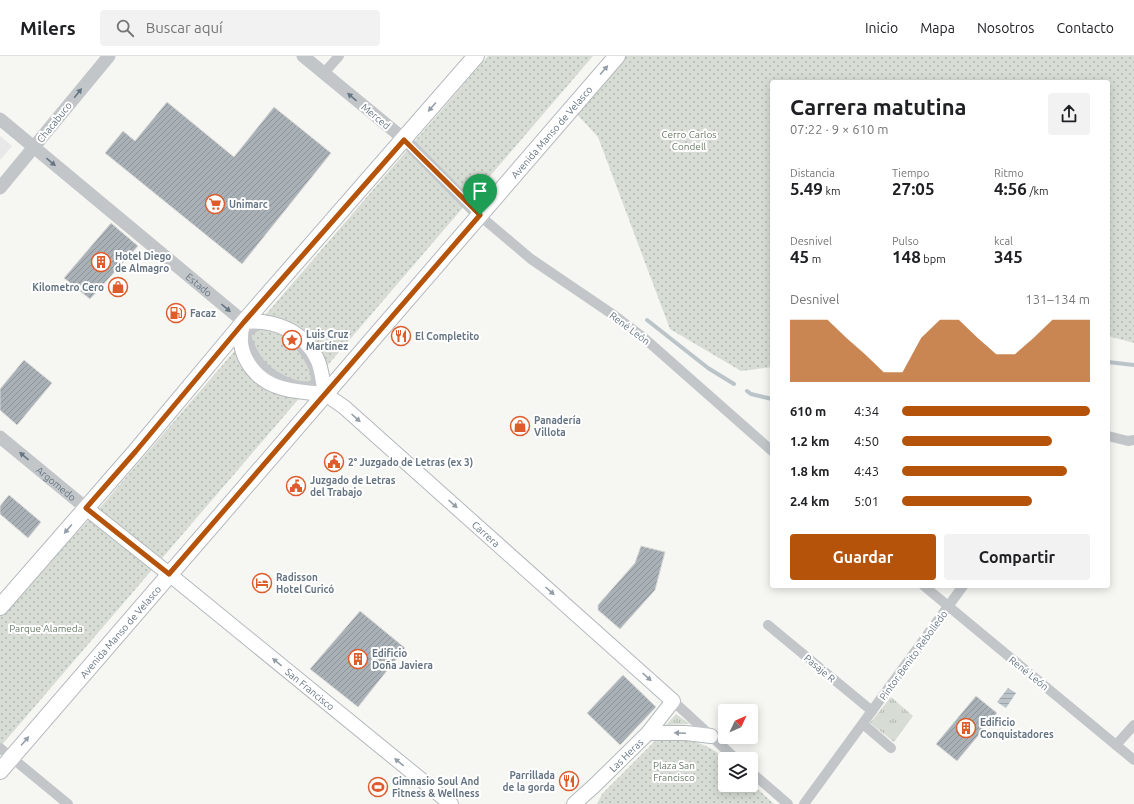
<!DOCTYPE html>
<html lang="es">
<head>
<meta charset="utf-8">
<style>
	:root { --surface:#fff; --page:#f2f2f2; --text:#202124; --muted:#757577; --line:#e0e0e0; --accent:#b45309 }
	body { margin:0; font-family:Ubuntu,sans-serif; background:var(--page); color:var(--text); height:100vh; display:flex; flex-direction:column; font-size:15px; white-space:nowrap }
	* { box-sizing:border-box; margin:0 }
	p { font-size:13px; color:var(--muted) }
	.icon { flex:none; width:22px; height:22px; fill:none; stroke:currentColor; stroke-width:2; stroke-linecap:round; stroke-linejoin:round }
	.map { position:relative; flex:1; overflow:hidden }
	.sheet { position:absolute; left:770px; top:24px; width:340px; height:508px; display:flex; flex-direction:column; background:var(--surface); border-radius:4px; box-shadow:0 2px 10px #0003 }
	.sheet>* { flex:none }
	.needle { width:26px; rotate:46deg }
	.buttons { position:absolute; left:718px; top:648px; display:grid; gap:8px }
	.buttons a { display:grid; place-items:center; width:40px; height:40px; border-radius:4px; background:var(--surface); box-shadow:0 2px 10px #0003; font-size:20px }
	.pin { position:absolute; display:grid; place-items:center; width:34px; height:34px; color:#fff; margin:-41px -17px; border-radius:50% 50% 50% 0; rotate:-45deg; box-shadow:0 0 4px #0007 }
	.pin .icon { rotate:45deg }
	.round { display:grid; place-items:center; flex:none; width:42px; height:42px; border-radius:4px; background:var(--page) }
	.summary { display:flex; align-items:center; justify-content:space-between; height:68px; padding:0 20px }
	h1 { font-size:22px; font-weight:600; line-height:30px }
	.metrics { display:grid; grid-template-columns:repeat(3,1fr); gap:6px; height:68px; padding:4px 20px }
	.metrics div { display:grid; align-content:center }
	.metrics b { font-size:17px; font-weight:600 }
	.metrics small { font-size:11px; font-weight:400 }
	.metrics p { font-size:11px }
	.chart { height:112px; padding:8px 20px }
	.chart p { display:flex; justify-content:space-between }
	.chart svg { width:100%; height:72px; margin-top:4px; fill:var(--accent); opacity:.7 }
	.primary-button { display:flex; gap:8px; margin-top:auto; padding:8px 20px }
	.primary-button a { flex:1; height:46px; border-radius:4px; background:var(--accent); color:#fff; font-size:16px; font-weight:600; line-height:46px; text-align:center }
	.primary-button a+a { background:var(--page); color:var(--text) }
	ul { padding:0 20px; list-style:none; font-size:13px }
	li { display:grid; grid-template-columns:64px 48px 1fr; align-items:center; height:30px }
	li i { height:10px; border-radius:5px; background:var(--accent) }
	header { display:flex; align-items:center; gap:24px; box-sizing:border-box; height:56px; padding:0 20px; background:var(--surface); border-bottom:1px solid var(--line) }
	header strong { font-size:19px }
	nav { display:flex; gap:22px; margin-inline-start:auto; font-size:14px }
	.search { width:280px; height:36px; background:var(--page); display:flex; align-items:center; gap:10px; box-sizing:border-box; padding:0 14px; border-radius:4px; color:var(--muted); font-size:15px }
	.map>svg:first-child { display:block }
	.built { fill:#e7e8e7 }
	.grass { fill:url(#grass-tufts) }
	.park { fill:url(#park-dots) }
	.water { fill:url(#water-rules) }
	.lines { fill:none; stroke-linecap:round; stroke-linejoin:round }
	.stream { stroke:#bac4c9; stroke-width:4 }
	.building { fill:url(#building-hatch); stroke:#d8d8d6 }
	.secondary-casing { stroke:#b4b9bd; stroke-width:16 }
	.primary-casing { stroke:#b5b9bd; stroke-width:18 }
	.pedestrian { stroke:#c2c6c9; stroke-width:8 }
	.minor { stroke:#c2c6c9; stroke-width:10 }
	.tertiary { stroke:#c2c6c9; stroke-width:13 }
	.secondary { stroke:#fff; stroke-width:14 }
	.primary { stroke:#fff; stroke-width:16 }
	.oneway { fill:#949ea8 }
	.oneway2 { fill:#667583 }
	.route-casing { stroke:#fff; stroke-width:8 }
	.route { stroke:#b45309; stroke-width:5 }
	.labels { text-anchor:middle; stroke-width:4; stroke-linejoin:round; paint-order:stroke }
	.street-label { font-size:10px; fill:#667583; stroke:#fff }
	.park-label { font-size:10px; fill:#687b65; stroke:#fff }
	.poi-label { font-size:10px; font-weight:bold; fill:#667583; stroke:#fff; text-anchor:start }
</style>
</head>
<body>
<header>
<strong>Milers</strong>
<div class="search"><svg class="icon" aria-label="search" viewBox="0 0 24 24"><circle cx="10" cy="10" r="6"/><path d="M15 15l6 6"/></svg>Buscar aquí</div>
<nav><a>Inicio</a><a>Mapa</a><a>Nosotros</a><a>Contacto</a></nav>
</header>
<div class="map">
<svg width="1134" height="748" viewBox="0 0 1134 748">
	<defs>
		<pattern id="grass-tufts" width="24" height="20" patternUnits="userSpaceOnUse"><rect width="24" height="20" fill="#d7ddd4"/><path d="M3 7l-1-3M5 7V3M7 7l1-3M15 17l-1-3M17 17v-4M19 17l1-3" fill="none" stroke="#b2b8b1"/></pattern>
		<pattern id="park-dots" width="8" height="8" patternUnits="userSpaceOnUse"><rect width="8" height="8" fill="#d7ddd4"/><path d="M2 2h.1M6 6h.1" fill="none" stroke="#b2b8b1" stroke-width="1.8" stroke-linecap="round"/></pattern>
		<pattern id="water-rules" width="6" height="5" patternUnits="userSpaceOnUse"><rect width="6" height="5" fill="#bac4c9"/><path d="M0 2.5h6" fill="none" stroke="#9ba4a9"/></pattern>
		<pattern id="building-hatch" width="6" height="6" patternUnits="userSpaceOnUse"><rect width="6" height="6" fill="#a9b0b6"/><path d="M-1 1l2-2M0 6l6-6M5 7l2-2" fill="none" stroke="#8d9499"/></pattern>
	</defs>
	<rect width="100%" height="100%" fill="#f6f6f3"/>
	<path class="built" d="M0 80 12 90 0 104Z"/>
	<g class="grass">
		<path d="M891 641 913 660 894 686 870 667Z"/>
		<path d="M676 658 690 668 666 669Z"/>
	</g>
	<g class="park">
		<path d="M488 0H593L0 691V560L97 455Z"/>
		<path d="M624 0H1134V287L1108 280V26H772V311L741 315 670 273 598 81 574 55Z"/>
		<path d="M670 681C694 686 706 686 725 703V729H751V727L774 748H597L602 738 656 684Z"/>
	</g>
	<path class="water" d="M1008 632 1016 637 1006 652 997 646Z"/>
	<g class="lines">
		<g class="stream">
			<path d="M647 264 708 312 734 328"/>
			<path d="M1108 306 1134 309"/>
			<path d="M747 335 751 338 772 343"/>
		</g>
	</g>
	<g class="building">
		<path d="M167 46 234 101 274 51 331 97 242 208 105 97 123 75 135 85Z"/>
		<path d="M111 167 138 190 90 243 64 222Z"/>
		<path d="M24 304 52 327 17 369 0 354V333Z"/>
		<path d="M9 439 41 466 28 482 0 458V450Z"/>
		<path d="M641 490 665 496 655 534 620 573 598 554V549L635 507Z"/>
		<path d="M360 555 405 592 358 651 310 613Z"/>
		<path d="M623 619 656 651 620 689 587 657Z"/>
		<path d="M976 640 997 657 957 705 936 688Z"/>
	</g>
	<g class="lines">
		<defs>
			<g id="secondary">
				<path id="s3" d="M325 338C311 337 296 336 282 332 253 324 233 295 244 266 274 263 305 275 318 305 322 315 323 327 325 338L344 351 673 645 648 677 595 729 574 748"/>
				<path id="s4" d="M86 452 169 518 451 748"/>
				<path d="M648 677H686L711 680"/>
			</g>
			<g id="primary">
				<path d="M0 551 136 395 244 266 476 0"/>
				<path id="s5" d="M0 715 617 0"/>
			</g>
		</defs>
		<use href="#secondary" class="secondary-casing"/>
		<use href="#primary" class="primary-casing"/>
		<path class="pedestrian" d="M258 268C269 270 279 273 288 279 299 288 319 313 314 328 307 331 299 329 292 327 265 317 254 303 246 276L252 275Z"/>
		<g class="minor">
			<path d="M324 17 339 0"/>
			<path d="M479 159 531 203 615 260 644 282 772 395"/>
			<path d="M1108 380 1128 385 1134 384"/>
			<path d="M924 530 1134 704"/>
			<path d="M768 569 872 655"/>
			<path d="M673 645 736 703"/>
			<path d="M863 668 891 692"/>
			<path d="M1116 689 1134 669"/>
			<path d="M0 692 68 748"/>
			<path d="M751 716 788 748"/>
			<path d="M804 748 963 530"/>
		</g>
		<g class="tertiary">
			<path d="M303 0 404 83 479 159"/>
			<path id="s1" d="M0 63 244 266"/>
			<path d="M0 132 109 0"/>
			<path id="s2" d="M0 381 86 452"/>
		</g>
		<use href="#secondary" class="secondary"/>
		<use href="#primary" class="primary"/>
	</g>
	<defs><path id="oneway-solid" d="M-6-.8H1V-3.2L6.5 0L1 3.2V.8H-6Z"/></defs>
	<g class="oneway">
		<use href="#oneway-solid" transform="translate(604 14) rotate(-49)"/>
		<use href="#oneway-solid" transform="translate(432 51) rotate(131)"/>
		<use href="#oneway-solid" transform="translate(356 362) rotate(42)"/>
		<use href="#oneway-solid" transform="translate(453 448) rotate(42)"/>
		<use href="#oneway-solid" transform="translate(68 473) rotate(131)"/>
		<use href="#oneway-solid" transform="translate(550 535) rotate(42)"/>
		<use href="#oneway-solid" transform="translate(277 606) rotate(-141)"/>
		<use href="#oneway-solid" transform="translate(647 621) rotate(42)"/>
		<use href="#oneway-solid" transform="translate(680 677) rotate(-178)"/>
		<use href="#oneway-solid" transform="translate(25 685) rotate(-49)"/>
		<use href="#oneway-solid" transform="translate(399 706) rotate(-141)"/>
	</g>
	<g class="oneway2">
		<use href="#oneway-solid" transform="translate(78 37) rotate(-51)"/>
		<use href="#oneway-solid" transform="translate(352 41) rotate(-140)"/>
		<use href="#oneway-solid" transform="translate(51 106) rotate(40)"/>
		<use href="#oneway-solid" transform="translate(226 252) rotate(40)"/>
		<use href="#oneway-solid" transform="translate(24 400) rotate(-140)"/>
	</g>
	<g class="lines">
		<defs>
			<path id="route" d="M404 84 480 159 169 518 86 452 136 395 244 266Z"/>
		</defs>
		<use href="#route" class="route-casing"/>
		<use href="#route" class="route"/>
	</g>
	<defs>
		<symbol id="supermarket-ring" viewBox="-11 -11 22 22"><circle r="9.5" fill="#fff" stroke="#de5c2c" stroke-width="1.5"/><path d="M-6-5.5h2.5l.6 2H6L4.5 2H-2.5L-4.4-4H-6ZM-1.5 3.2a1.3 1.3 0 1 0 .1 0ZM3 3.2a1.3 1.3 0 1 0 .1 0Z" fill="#de5c2c"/></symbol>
		<symbol id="building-ring" viewBox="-11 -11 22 22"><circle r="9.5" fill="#fff" stroke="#de5c2c" stroke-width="1.5"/><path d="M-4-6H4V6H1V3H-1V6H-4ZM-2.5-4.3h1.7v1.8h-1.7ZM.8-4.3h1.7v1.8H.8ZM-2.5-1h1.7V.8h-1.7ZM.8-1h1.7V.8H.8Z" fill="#de5c2c"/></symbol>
		<symbol id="shop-ring" viewBox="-11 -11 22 22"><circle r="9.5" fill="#fff" stroke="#de5c2c" stroke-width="1.5"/><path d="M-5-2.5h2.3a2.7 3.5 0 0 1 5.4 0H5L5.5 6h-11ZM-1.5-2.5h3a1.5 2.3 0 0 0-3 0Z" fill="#de5c2c"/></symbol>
		<symbol id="fuel-ring" viewBox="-11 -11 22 22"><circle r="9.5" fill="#fff" stroke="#de5c2c" stroke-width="1.5"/><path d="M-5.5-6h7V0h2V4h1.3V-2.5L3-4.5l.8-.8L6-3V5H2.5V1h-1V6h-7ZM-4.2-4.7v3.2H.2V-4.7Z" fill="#de5c2c"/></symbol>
		<symbol id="restaurant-ring" viewBox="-11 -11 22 22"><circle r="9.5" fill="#fff" stroke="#de5c2c" stroke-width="1.5"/><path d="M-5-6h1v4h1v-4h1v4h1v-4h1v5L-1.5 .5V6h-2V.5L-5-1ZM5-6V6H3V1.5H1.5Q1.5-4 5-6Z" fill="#de5c2c"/></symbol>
		<symbol id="sight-ring" viewBox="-11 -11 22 22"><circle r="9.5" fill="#fff" stroke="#de5c2c" stroke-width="1.5"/><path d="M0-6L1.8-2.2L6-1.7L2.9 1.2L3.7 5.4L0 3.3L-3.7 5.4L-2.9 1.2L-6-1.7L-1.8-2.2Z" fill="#de5c2c"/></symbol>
		<symbol id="civic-ring" viewBox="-11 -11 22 22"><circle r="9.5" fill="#fff" stroke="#de5c2c" stroke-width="1.5"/><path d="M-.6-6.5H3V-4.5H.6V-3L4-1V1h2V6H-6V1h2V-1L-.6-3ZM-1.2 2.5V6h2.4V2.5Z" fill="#de5c2c"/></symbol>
		<symbol id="hotel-ring" viewBox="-11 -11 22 22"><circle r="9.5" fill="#fff" stroke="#de5c2c" stroke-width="1.5"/><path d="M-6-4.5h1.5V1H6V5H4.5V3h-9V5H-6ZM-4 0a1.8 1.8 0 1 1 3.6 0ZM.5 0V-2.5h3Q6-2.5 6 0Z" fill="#de5c2c"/></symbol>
		<symbol id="stadium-ring" viewBox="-11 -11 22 22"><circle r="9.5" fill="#fff" stroke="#de5c2c" stroke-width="1.5"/><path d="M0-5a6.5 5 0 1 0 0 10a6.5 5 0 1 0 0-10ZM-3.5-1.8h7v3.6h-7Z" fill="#de5c2c"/></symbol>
	</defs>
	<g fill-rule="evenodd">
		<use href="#supermarket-ring" x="204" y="137" width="22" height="22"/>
		<use href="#building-ring" x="90" y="195" width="22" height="22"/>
		<use href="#shop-ring" x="107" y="220" width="22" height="22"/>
		<use href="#fuel-ring" x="165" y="246" width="22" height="22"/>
		<use href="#restaurant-ring" x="390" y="269" width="22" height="22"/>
		<use href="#sight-ring" x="281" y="273" width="22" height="22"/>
		<use href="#shop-ring" x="509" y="359" width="22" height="22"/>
		<use href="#civic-ring" x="323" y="395" width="22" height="22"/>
		<use href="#civic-ring" x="285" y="419" width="22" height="22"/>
		<use href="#hotel-ring" x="251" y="516" width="22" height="22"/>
		<use href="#building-ring" x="347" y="592" width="22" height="22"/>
		<use href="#building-ring" x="955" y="661" width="22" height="22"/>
		<use href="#restaurant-ring" x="558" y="714" width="22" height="22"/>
		<use href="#stadium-ring" x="367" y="720" width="22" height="22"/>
	</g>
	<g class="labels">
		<g class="street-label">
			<text transform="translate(376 60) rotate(40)" y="4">Merced</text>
			<text transform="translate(54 66) rotate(-51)" y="4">Chacabuco</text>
			<text dy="4" stroke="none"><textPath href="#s5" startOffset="844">Avenida Manso de Velasco</textPath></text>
			<text dy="4" stroke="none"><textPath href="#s1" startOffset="259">Estado</textPath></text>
			<text transform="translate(630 272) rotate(37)" y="4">René León</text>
			<text dy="4" stroke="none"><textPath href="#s2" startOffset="73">Argomedo</textPath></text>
			<text dy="4" stroke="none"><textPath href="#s3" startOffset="466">Carrera</textPath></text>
			<text dy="4" stroke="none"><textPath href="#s5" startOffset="184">Avenida Manso de Velasco</textPath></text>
			<text transform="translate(913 599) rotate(-54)" y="4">Pintor Benito Rebolledo</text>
			<text transform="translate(820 612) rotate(40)" y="4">Pasaje R</text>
			<text transform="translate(1029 617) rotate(39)" y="4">René León</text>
			<text dy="4" stroke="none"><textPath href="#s4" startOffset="288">San Francisco</textPath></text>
			<text transform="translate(626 699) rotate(-44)" y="4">Las Heras</text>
		</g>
		<g class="park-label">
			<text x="689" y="82">Cerro Carlos<tspan x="689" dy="12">Condell</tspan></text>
			<text x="46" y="576">Parque Alameda</text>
			<text x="674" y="713">Plaza San<tspan x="674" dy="12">Francisco</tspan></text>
		</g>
		<g class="poi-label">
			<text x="229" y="152">Unimarc</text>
			<text x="115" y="204">Hotel Diego<tspan x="115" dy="12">de Almagro</tspan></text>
			<text x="104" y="235" text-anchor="end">Kilometro Cero</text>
			<text x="190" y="261">Facaz</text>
			<text x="306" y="282">Luis Cruz<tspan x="306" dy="12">Martínez</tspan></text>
			<text x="415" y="284">El Completito</text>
			<text x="534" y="368">Panadería<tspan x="534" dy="12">Villota</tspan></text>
			<text x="348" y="410">2° Juzgado de Letras (ex 3)</text>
			<text x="310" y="428">Juzgado de Letras<tspan x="310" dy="12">del Trabajo</tspan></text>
			<text x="276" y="525">Radisson<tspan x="276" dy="12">Hotel Curicó</tspan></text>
			<text x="372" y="601">Edificio<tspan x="372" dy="12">Doña Javiera</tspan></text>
			<text x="980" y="670">Edificio<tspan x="980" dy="12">Conquistadores</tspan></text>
			<text x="555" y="723" text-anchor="end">Parrillada<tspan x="555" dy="12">de la gorda</tspan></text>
			<text x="392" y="729">Gimnasio Soul And<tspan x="392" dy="12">Fitness &amp; Wellness</tspan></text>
		</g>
	</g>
</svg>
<div class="buttons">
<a><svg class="needle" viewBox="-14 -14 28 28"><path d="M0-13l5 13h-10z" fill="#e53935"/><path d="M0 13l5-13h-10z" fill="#757577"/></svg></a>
<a><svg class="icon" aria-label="layers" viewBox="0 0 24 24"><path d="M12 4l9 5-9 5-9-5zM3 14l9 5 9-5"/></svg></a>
</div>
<div class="pin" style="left:480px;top:159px;background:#1e9e55"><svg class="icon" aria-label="arrive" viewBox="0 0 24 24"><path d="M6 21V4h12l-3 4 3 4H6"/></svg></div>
<section class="sheet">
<div class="summary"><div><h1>Carrera matutina</h1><p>07:22 · 9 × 610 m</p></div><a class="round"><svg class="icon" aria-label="share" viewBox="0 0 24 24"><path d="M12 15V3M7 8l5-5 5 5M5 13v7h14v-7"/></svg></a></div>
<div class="metrics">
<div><p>Distancia</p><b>5.49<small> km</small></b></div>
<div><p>Tiempo</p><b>27:05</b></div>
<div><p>Ritmo</p><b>4:56<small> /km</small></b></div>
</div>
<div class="metrics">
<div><p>Desnivel</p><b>45<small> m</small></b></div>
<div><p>Pulso</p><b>148<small> bpm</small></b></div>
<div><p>kcal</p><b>345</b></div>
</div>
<div class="chart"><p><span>Desnivel</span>131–134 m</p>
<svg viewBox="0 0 160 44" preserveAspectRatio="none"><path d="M0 44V6L10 6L20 6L30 17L40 27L50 38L60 38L70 17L80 6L90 6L100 17L110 27L120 27L130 17L140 6L150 6L160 6V44z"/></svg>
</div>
<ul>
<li><b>610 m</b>4:34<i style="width:100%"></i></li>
<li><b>1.2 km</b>4:50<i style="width:80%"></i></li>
<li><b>1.8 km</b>4:43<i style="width:88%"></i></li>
<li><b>2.4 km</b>5:01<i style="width:69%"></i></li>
</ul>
<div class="primary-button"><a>Guardar</a><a>Compartir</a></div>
</section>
</div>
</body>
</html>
